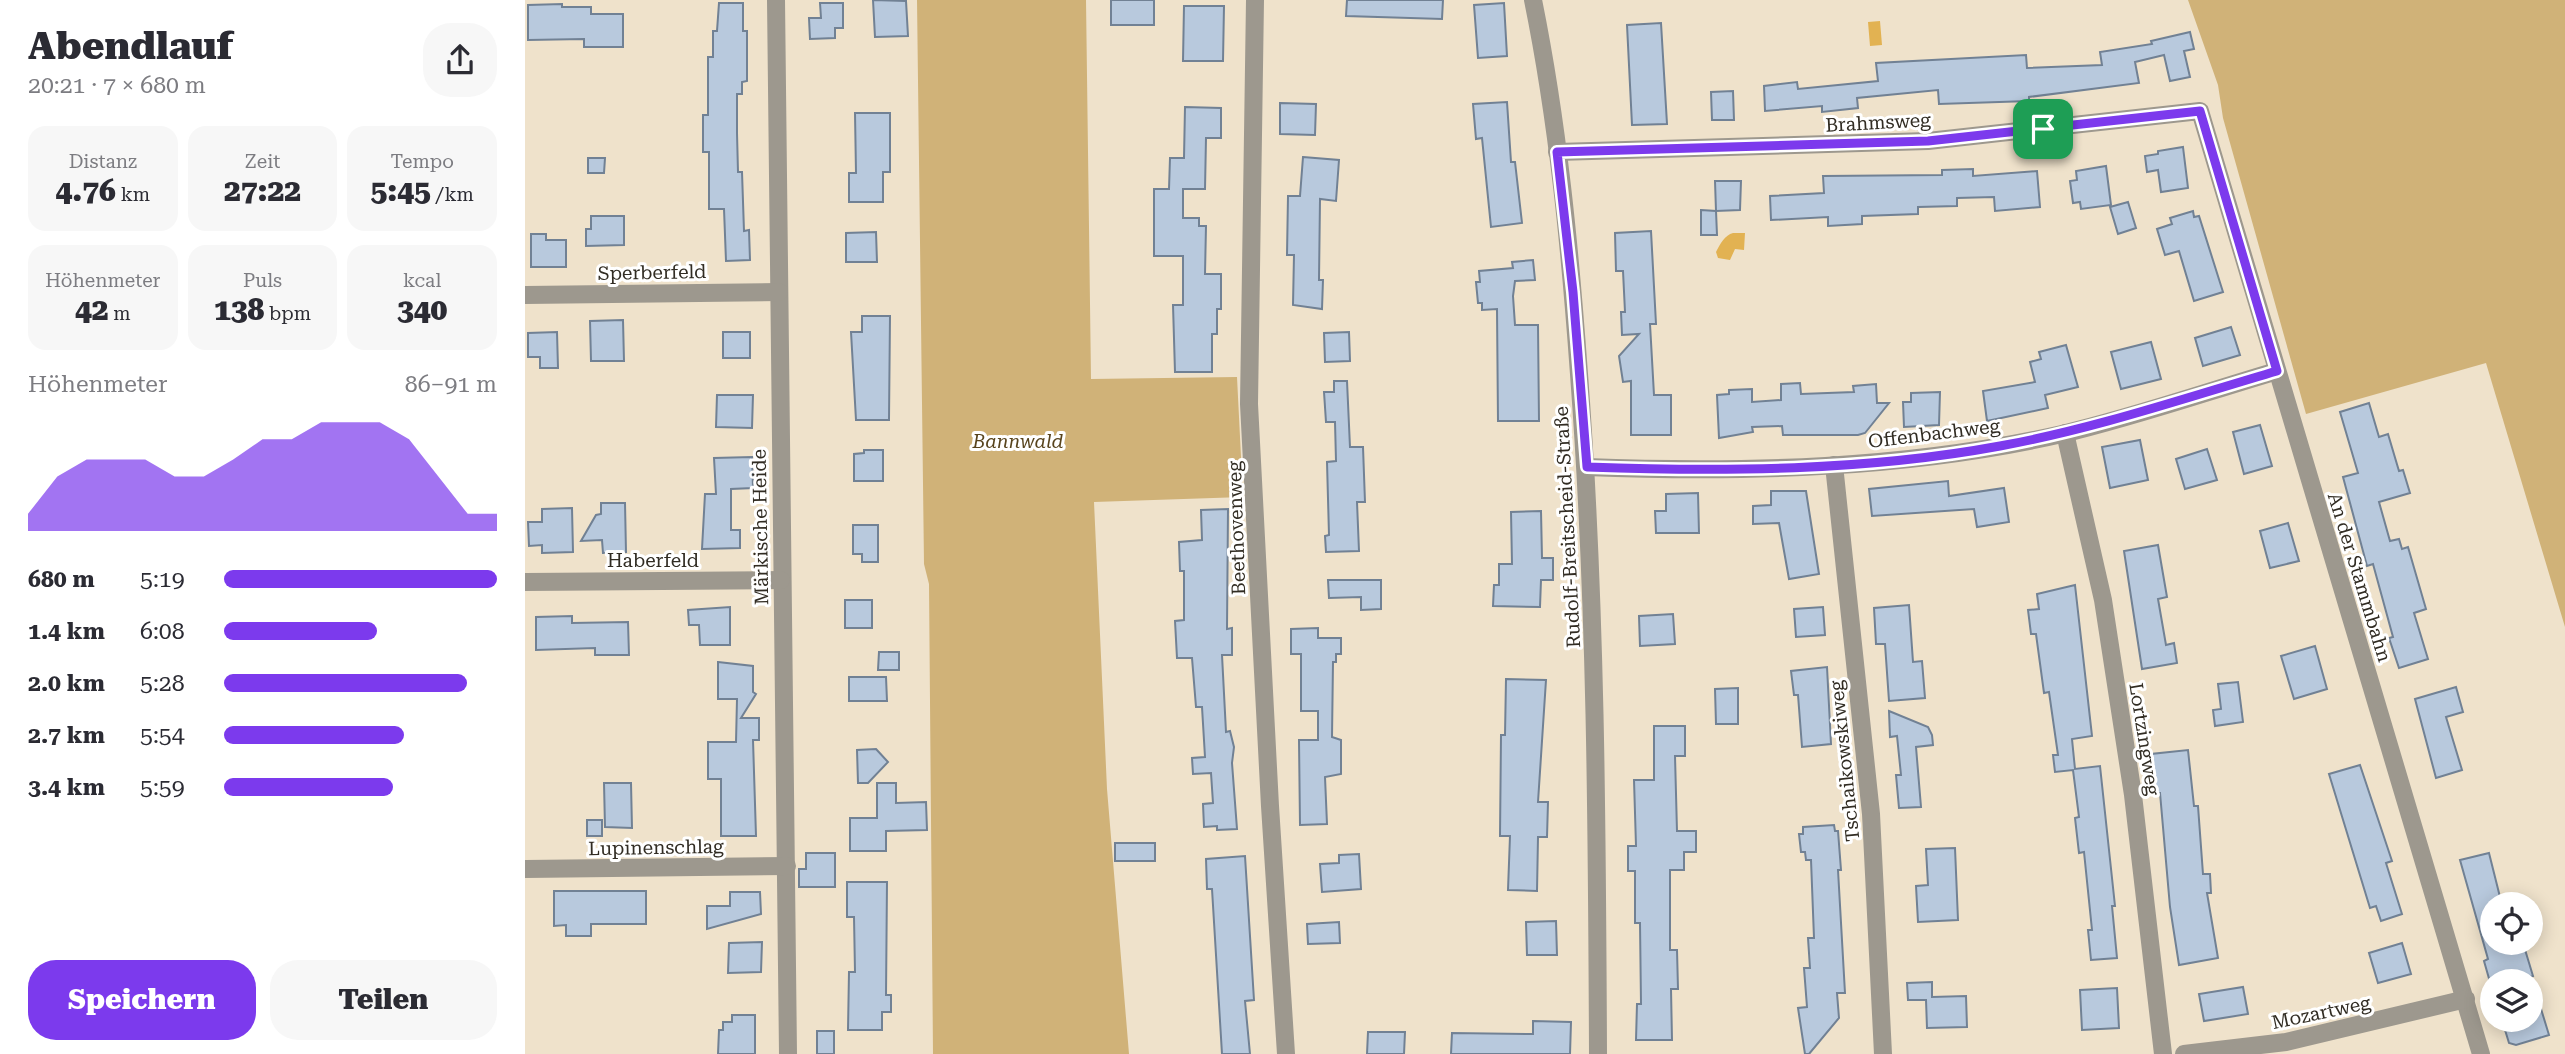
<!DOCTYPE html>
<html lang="de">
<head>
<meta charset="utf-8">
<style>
	:root { --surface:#fff; --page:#f7f7f7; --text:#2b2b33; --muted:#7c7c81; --accent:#7c3aed }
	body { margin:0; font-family:"Roboto Serif",serif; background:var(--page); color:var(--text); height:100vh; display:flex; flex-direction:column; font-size:26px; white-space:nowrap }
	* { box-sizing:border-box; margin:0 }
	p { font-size:23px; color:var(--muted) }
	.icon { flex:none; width:38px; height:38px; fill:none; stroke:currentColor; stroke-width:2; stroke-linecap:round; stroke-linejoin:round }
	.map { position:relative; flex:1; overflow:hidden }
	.drawer { display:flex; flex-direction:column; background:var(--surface); width:525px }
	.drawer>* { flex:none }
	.tools { position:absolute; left:1955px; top:892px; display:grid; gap:14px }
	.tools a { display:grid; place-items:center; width:63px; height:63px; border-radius:50%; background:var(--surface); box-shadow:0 4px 18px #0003; font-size:35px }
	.pin { position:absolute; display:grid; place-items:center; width:60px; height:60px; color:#fff; margin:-30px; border-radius:14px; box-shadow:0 4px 10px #0006 }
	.round { display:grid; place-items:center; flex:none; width:74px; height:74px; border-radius:28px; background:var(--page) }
	.summary { display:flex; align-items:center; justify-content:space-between; height:119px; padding:0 28px }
	h1 { font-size:38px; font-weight:800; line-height:52px }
	.stats { display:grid; grid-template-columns:repeat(3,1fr); gap:10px; height:119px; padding:7px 28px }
	.stats div { display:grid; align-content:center; border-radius:18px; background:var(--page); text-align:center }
	.stats b { font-size:30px; font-weight:800 }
	.stats small { font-size:19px; font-weight:400 }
	.stats p { font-size:19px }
	.chart { height:196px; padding:14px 28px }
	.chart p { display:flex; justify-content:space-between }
	.chart svg { width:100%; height:126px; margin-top:7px; fill:var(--accent); opacity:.7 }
	.action { display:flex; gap:14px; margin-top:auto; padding:14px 28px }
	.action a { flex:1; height:80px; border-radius:28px; background:var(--accent); color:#fff; font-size:28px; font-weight:800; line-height:80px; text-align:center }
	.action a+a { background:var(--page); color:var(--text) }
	ul { padding:0 28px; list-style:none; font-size:23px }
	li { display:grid; grid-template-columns:112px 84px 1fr; align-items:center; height:52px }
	li i { height:18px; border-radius:9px; background:var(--accent) }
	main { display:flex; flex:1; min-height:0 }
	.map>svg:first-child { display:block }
	.green { fill:#d0b278 }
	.water { fill:#e2b252 }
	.building { fill:#b8c9dd; stroke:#718194; stroke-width:2 }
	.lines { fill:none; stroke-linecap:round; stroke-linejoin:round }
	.minor { stroke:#9d988e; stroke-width:18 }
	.route-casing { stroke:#fff; stroke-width:14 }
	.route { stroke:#7c3aed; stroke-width:9 }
	.labels { text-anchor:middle; stroke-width:6; stroke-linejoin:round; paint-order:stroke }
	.street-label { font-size:19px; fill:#312c23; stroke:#fff }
	.park-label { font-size:19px; font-style:italic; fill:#58441d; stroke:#fff }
</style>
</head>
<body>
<main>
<section class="drawer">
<div class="summary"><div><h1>Abendlauf</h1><p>20:21 · 7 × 680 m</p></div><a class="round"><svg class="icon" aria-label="share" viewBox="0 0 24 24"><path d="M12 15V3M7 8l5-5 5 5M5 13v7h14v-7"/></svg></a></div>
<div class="stats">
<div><p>Distanz</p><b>4.76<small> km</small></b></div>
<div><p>Zeit</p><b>27:22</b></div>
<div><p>Tempo</p><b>5:45<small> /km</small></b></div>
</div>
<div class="stats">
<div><p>Höhenmeter</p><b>42<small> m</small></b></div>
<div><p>Puls</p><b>138<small> bpm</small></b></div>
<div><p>kcal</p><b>340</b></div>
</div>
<div class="chart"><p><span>Höhenmeter</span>86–91 m</p>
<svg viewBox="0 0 160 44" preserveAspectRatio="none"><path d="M0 44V38L10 25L20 19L30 19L40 19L50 25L60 25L70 19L80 12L90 12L100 6L110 6L120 6L130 12L140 25L150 38L160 38V44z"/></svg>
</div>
<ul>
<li><b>680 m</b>5:19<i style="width:100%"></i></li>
<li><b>1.4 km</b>6:08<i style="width:56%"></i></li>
<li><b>2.0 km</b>5:28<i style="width:89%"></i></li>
<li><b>2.7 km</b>5:54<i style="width:66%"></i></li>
<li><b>3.4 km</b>5:59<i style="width:62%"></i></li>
</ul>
<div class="action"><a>Speichern</a><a>Teilen</a></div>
</section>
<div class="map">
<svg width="2040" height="1054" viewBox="0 0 2040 1054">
	<rect width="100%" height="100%" fill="#efe2cb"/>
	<g class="green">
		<path d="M392 0H561L566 379 712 377 718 497 569 502 582 789 604 1054H408L404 584 399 564Z"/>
		<path d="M1663 0H2040V627L1961 363 1781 414 1698 118 1693 85Z"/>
	</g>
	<g class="water">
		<path d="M1355 21 1357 45 1345 46 1343 22Z"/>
		<path d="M1208 233H1220L1219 250 1210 249 1205 260 1193 258 1191 252C1195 244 1200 235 1208 233Z"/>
	</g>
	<g class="building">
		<path d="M348 0 381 1 383 36 350 37Z"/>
		<rect x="586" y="0" width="43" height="25"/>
		<path d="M822 0H918L917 19 821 16Z"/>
		<path d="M194 3H218V31H222V81L217 82V94H212V133L213 172H217L219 231 224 230 225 260 201 261 199 209H184V152H178V115H183V57H188V31H192Z"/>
		<path d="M295 3H318V28H310V38L285 39 284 18H296Z"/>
		<path d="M979 3 982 56 953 58 949 5Z"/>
		<path d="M37 4V7H66V14H98V47H59V39L3 40V5Z"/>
		<path d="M659 6H699L698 61H658Z"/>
		<path d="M1136 23 1142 124 1107 125 1102 25Z"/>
		<path d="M1665 32 1669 49 1659 51 1665 77 1645 81 1639 55 1610 62 1614 83 1504 97V101L1414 104 1413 90 1332 98 1333 108 1297 112V106L1240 111 1239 86 1272 82 1273 89 1353 81 1351 63 1501 55 1502 68 1577 65 1575 52 1627 44 1626 41Z"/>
		<path d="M1208 91 1209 120H1187L1186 92Z"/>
		<path d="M982 102 986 162H990L997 223 966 227 957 138 951 139 948 104Z"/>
		<path d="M755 103 791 104 790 135 755 134Z"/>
		<path d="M660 107 696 108V138H681L680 189H658V218H674V226H681L680 274H696V309H692V334H687V372H650L648 305H658V256H629V189H644L645 158H659Z"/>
		<path d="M330 113H365V172H358V202H324V173H331Z"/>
		<path d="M1658 147 1663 188 1636 192 1633 170 1622 172 1620 156 1633 154V151Z"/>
		<path d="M778 157 814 160 811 201 795 199 794 280H798L797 309 768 305 769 255H762L763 196H775Z"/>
		<path d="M63 158H80L79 173H63Z"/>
		<path d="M1581 166 1586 205 1556 209 1555 202 1548 203 1545 181 1552 180 1551 171Z"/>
		<path d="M1448 169V176L1512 171 1515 207 1470 211 1469 197 1432 198V206L1393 207V214L1337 216V224L1303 226V217L1246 220 1245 196 1299 193 1298 176 1417 175V170Z"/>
		<path d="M1190 181H1216L1215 210 1191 211Z"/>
		<path d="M1603 202 1611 228 1593 234 1585 207Z"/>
		<path d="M1176 210 1191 211 1192 235H1176Z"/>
		<path d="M1668 211 1669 217 1674 216 1698 292 1669 301 1654 251 1640 255 1632 229 1647 224 1645 218Z"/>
		<path d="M66 216H99V245L61 246V229H66Z"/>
		<path d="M1126 231 1131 324H1125L1129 395H1146V435H1106V381L1098 382 1094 356 1114 334 1097 335 1096 312H1100L1098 271H1091L1090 233Z"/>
		<path d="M351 232 352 262H321V233Z"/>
		<path d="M6 234H21V240H41V267H6Z"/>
		<path d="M1008 260 1010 280 990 281 988 296 990 325H1013L1014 421H973L972 309 957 310V303H953L951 282H955L954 271 988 268 987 262Z"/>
		<path d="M337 316H365L364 420H331L326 332H337Z"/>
		<path d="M98 320 99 361H66L65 321Z"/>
		<path d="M1706 327 1715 355 1678 366 1670 338Z"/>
		<path d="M32 332 33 368H15V357H3V333Z"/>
		<rect x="198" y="332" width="27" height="26"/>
		<path d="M824 332 825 361 800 362 799 333Z"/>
		<path d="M1626 342 1636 379 1596 389 1586 352Z"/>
		<path d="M1541 345 1553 387 1520 395 1523 408 1462 421 1458 391 1510 382 1505 362 1516 359 1514 352Z"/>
		<path d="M809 381H822L825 447H838L840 502H832L834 551 801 552 800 536 804 535 802 462 811 461 810 422H801L799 392H809Z"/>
		<path d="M1275 383 1276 394 1329 392 1328 386 1351 384 1352 403H1364L1340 433 1333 435H1258L1257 426 1227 427 1228 432 1194 438 1192 395 1204 394V390L1227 389V402L1256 400V384Z"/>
		<path d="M1415 392 1414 425 1379 427 1378 402H1386V393Z"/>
		<path d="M192 395H228L227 428 191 427Z"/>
		<path d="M1844 403 1854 437 1863 434 1874 471 1878 470 1885 493 1854 502 1865 541 1874 539 1877 549 1883 547 1901 609 1889 613 1903 659 1874 668 1864 638 1868 637 1848 564 1842 566 1818 477 1833 473 1815 412Z"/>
		<path d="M1735 425 1747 466 1719 474 1708 432Z"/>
		<path d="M1615 440 1623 480 1585 488 1577 447Z"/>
		<path d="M1682 449 1692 480 1660 489 1651 459Z"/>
		<path d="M339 450H358V481H329V454L339 453Z"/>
		<path d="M227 457 228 488 206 489V530H215V548L177 549 180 494H191L189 458Z"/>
		<path d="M1423 481 1424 496 1479 488 1484 522 1452 527 1449 509 1347 516 1344 489Z"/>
		<path d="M1246 491H1281L1294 574 1264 579 1254 523 1228 524V506L1246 505Z"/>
		<path d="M1173 493 1174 533H1131L1130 511H1141V494Z"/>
		<path d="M76 503H100L101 552 78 553 77 540 56 541 71 515 76 514Z"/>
		<path d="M47 508 48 552 17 553V545L4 546 3 522H17V509Z"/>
		<path d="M703 509 702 629 707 628V655H697L701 732 705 731 709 747 707 763 712 829 692 830V826L679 827 678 804 688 803 686 773 668 774 667 758 680 757 677 707H671L667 658H652L650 621 659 620V571H655L654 542 677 540 676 510Z"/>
		<path d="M1016 511 1017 558H1028V580H1016L1015 607 968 606 969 585H974V564H987L986 512Z"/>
		<path d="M1763 523 1774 561 1745 568 1735 531Z"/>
		<path d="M328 525H353V562H337V554H328Z"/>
		<path d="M1633 545 1642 597 1633 599 1641 645 1649 643 1652 663 1617 669 1599 551Z"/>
		<path d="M803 580H856V609L836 610V597L804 598Z"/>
		<path d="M1550 585 1567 736 1547 739 1550 769 1575 766 1590 906H1587L1592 958 1566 960 1563 930H1567L1559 852 1554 853 1550 818 1554 817 1548 770 1530 772 1528 755H1533L1524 692 1519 693 1511 634H1506L1503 610 1514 609 1512 594Z"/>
		<rect x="320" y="600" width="27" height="28"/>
		<path d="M1384 605 1388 662 1397 661 1400 698 1364 701 1360 644H1351L1349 608Z"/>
		<path d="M205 607V645H175L174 625H164L163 610Z"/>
		<path d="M1298 607 1300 635 1271 637 1269 609Z"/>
		<path d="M1148 614 1150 644 1115 646 1114 616Z"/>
		<path d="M47 616V623L103 622 104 655H70V648L11 650V617Z"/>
		<path d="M793 628V638H816V654H811V662H808L807 737 816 740V774L800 777 802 824 775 825 774 740H793V711H776V654H766V629Z"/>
		<path d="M1790 646 1802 689 1769 699 1756 656Z"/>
		<path d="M354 652H374V670H353Z"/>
		<path d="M193 662 228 666V692L231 694 216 718H234V740H228L231 836H196V779H183V742H211L212 699H193Z"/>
		<path d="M1302 667 1306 744 1277 747 1273 695H1269L1266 671Z"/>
		<path d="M324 677H361L362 701H324Z"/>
		<path d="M981 679 1021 680 1013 802H1023L1022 837H1013L1012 891 983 890 985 836H975L976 735H980Z"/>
		<path d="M1713 682 1718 722 1690 726 1688 710 1696 709 1693 684Z"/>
		<path d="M1931 687 1938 712 1921 717 1937 770 1911 778 1890 699Z"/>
		<path d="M1213 688V724H1191L1190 689Z"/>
		<path d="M1364 711 1403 727 1407 735 1408 745 1391 747 1396 807 1374 808 1371 775H1376L1372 736 1365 737Z"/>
		<path d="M1129 726H1160V756H1150L1152 831H1171V852H1159V870H1145V950H1152L1153 989H1146L1147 1040H1111L1112 1004H1116L1115 923H1110V871H1103V846H1111L1109 780H1129Z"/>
		<path d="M351 749 363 762 343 783H333L332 750Z"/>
		<path d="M1663 750 1669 806H1673L1678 874H1685L1686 893H1682L1693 958 1654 965 1645 907 1635 793H1630L1626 754Z"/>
		<path d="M1835 765 1867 861 1861 863 1877 914 1856 921 1851 906 1845 908 1804 774Z"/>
		<path d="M79 783H106L107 828 80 827Z"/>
		<path d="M352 783H371V803L401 802 402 830 361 831V851H325V818H352Z"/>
		<rect x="62" y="820" width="15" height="16"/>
		<path d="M1309 825 1310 831H1313L1316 870H1313L1320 993H1312L1314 1018 1284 1054H1280L1273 1008 1282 1007 1279 968H1285L1283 938H1289L1286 860H1281L1280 852H1276L1274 834H1278V827Z"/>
		<rect x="590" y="843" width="40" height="18"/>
		<path d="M1430 848 1433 920 1393 922 1391 886 1403 885 1401 849Z"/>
		<path d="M281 853H310V887H274V869H281Z"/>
		<path d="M1964 853 1977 905H1967V943H1998L2008 976 1990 982H1965L1959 961 1963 959 1935 860Z"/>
		<path d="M834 854 836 889 797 892 795 864 814 863V855Z"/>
		<path d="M720 856 729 1000 720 1001 725 1054H697L687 889H682L681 859Z"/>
		<path d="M322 882H362L361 995H366V1012H357V1030H323L324 972H330L329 917H322Z"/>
		<path d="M29 891H121V924H66V936H41V925L29 926Z"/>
		<path d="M205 892H235L236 914 182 929V906H205Z"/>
		<path d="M1031 921 1032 955H1002L1001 922Z"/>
		<path d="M814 922 815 943 783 944 782 924Z"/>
		<path d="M237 942 236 972 203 973 204 943Z"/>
		<path d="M1877 943 1886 974 1853 983 1844 953Z"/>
		<path d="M1407 982V997L1441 996 1442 1027 1402 1028 1401 1000H1383L1382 983Z"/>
		<path d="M2009 986 2024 1035 1991 1045 1984 1043 1977 1020H2006V987Z"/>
		<path d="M1718 987 1723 1014 1679 1021 1674 994Z"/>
		<path d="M1592 988 1594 1028 1557 1030 1555 990Z"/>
		<path d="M207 1015H230V1054H193L194 1030H198V1022H207Z"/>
		<path d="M1008 1021 1046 1022 1045 1054H926L927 1033 1008 1034Z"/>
		<rect x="292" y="1031" width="17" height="23"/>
		<path d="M843 1032H880L879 1054H842Z"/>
	</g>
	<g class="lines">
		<g class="minor">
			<path d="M251 0 263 1054"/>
			<path d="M730 0 724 404 745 806 761 1054"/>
			<path d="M1008 0C1033 123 1045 249 1054 374 1071 601 1072 827 1073 1054"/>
			<path d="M1032 152 1403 141 1675 111 1956 1054"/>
			<path d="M0 295 254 292"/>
			<path d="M1540 433 1578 600 1608 795 1638 1054"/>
			<path d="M1309 465 1346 814 1358 1054"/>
			<path d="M1061 467C1220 473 1382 469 1537 434 1609 417 1681 392 1752 371"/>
			<path d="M0 582 256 580"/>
			<path d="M0 869 262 866"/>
			<path d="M1659 1054 1761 1042 1941 999"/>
		</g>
	</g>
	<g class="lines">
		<defs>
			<path id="route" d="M1675 111 1752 371C1660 398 1569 429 1475 446 1340 471 1199 472 1062 467L1048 292 1032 152 1403 141Z"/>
		</defs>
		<use href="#route" class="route-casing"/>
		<use href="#route" class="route"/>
	</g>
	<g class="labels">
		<g class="street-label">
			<text transform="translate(1353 122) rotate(-3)" y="7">Brahmsweg</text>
			<text transform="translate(127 272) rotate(-1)" y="7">Sperberfeld</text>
			<text transform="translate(1409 433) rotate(-7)" y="7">Offenbachweg</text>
			<text transform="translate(235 527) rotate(-91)" y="7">Märkische Heide</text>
			<text transform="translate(1042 527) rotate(-93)" y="7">Rudolf-Breitscheid-Straße</text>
			<text transform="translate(711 528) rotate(-92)" y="7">Beethovenweg</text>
			<text x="128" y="567">Haberfeld</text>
			<text transform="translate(1835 577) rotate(73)" y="7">An der Stammbahn</text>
			<text transform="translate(1620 739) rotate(81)" y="7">Lortzingweg</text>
			<text transform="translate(1319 761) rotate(-96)" y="7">Tschaikowskiweg</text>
			<text transform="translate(131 847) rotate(-1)" y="7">Lupinenschlag</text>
			<text transform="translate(1796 1012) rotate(-12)" y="7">Mozartweg</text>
		</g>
		<g class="park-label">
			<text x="493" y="448">Bannwald</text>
		</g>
	</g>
</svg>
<div class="tools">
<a><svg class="icon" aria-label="locate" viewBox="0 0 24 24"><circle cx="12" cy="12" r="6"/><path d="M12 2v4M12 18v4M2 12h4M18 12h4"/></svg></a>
<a><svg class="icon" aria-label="layers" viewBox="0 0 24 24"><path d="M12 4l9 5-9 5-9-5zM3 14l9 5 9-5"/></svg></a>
</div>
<div class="pin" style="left:1518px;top:129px;background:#1e9e55"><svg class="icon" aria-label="arrive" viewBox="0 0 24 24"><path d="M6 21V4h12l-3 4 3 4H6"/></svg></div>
</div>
</main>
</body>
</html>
